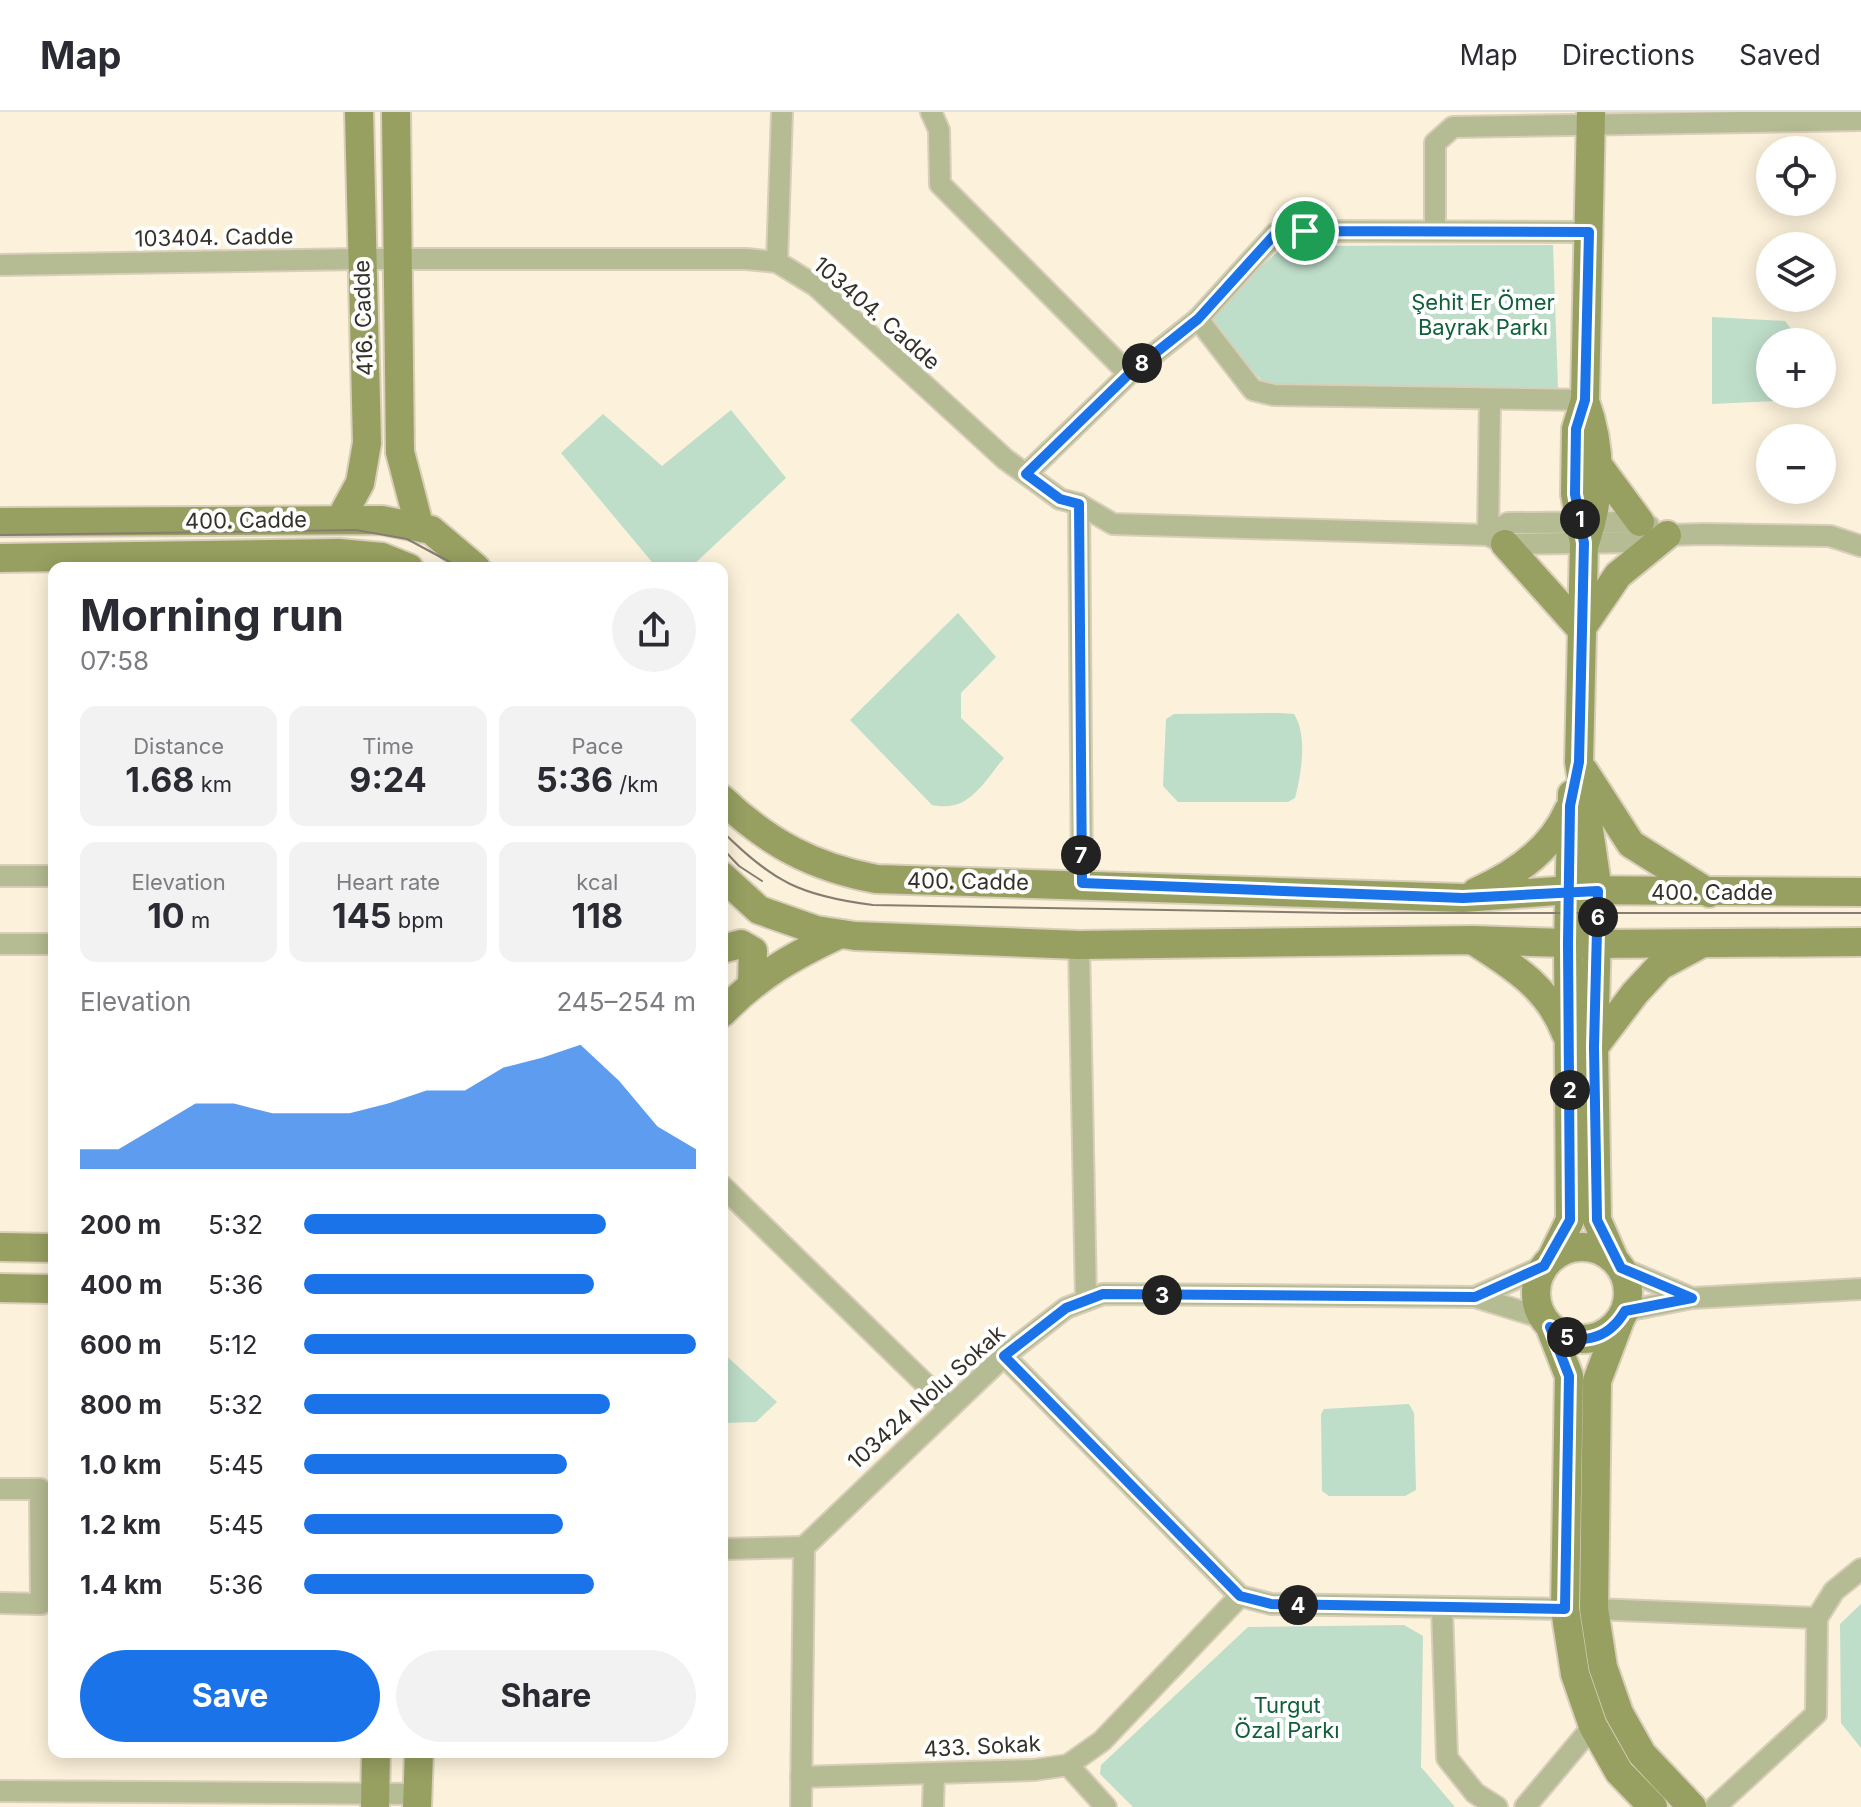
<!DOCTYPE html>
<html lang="en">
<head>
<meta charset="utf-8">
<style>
	:root { --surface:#fff; --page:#f2f2f3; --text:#2b2b33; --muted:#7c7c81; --line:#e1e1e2; --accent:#1a73e8 }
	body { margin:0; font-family:Inter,sans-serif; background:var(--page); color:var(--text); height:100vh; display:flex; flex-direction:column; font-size:30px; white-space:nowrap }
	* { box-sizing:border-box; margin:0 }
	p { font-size:26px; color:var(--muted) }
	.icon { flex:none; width:44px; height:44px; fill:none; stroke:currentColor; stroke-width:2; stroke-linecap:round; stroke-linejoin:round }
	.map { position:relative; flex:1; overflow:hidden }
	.sheet { position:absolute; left:48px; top:450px; width:680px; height:1196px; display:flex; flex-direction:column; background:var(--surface); border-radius:16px; box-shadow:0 4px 20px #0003 }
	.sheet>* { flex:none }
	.fabs { position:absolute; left:1756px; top:24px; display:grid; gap:16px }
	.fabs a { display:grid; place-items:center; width:80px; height:80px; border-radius:50%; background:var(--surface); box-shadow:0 4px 20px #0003; font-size:40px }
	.pin { position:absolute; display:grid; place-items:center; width:68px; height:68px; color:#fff; margin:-34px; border:4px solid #fff; border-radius:50%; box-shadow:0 2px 8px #0007 }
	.km { position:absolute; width:40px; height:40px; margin:-20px; border-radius:50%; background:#222; color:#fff; font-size:22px; line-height:40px; text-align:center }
	.round { display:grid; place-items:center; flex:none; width:84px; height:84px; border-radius:42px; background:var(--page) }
	.head { display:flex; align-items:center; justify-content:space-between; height:136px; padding:0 32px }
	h1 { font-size:44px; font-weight:700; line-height:60px }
	.stats { display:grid; grid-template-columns:repeat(3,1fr); gap:12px; height:136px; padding:8px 32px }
	.stats div { display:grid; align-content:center; border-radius:16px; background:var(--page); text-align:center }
	.stats b { font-size:34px; font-weight:700 }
	.stats small { font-size:22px; font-weight:400 }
	.stats p { font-size:22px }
	.chart { height:224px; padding:16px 32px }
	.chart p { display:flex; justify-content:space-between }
	.chart svg { width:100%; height:144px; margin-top:8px; fill:var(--accent); opacity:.7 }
	.cta { display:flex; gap:16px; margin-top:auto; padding:16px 32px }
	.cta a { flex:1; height:92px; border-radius:48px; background:var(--accent); color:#fff; font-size:32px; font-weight:700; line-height:92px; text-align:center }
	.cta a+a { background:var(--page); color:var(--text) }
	ul { padding:0 32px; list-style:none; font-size:26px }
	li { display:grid; grid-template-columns:128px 96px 1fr; align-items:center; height:60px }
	li i { height:20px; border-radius:10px; background:var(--accent) }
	header { display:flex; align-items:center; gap:48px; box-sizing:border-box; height:112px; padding:0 40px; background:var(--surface); border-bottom:2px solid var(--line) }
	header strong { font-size:38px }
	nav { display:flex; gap:44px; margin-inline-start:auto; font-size:28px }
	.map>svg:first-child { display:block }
	.green { fill:#bedec9 }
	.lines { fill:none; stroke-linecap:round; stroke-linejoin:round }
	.street-casing { stroke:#d8ceba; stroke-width:24 }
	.secondary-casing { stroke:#d8ceba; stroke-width:32 }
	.street { stroke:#b5bb92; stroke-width:20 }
	.secondary { stroke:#97a061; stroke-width:28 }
	.tram { stroke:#857e70; stroke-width:2 }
	.route-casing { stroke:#fff; stroke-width:16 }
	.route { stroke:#1a73e8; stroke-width:10 }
	.labels { text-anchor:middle; stroke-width:8; stroke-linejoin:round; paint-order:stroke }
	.street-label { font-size:22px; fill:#353128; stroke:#fff }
	.park-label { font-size:22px; fill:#12603b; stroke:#fff }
</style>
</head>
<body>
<header>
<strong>Map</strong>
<nav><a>Map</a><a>Directions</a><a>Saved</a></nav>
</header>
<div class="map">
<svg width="1861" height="1695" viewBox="0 0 1861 1695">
	<rect width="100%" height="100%" fill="#fcf1da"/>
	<g class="green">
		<path d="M1553 133 1558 276 1265 272 1229 233 1212 205 1220 191 1284 134Z"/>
		<path d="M1712 205 1785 209 1801 230H1770V282H1798L1793 288 1712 292Z"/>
		<path d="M731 298 786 366 690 456H657L561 341 603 302 662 354Z"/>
		<path d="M958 501 996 545 961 581V606L1004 646C982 672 969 701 932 693L850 608Z"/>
		<path d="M1281 601 1294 602C1308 624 1301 663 1295 686L1288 690H1178L1163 674 1166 607 1174 602Z"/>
		<path d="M722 1240 777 1290 756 1310 722 1311Z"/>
		<path d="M1409 1292 1414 1301 1416 1378 1405 1384H1329L1322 1379 1321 1302 1324 1297Z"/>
		<path d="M1861 1492V1636L1841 1611 1840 1512Z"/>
		<path d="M1404 1513 1423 1524 1421 1655 1455 1695H1133L1100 1662 1101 1653 1248 1515Z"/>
	</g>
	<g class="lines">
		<defs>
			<g id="street">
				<path d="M931 0 939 18 940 72 1129 262"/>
				<path d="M1435 119V31L1453 15 1861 8"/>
				<path d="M777 150 782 0"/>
				<path d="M0 153 361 147H746L777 150 816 174 1005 347 1060 387 1079 392 1113 412 1488 423 1505 432 1636 430 1667 423 1704 422 1830 424 1861 434"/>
				<path d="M1198 207 1253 278 1274 283 1585 288"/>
				<path d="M1026 362 1129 262 1198 207 1275 122 1305 119 1589 120"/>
				<path d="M1079 392 1082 771"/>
				<path d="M1488 423 1508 411 1640 410 1649 414"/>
				<path d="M1488 423 1490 287"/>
				<path d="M0 764H54"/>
				<path d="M0 832H54"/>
				<path d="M1079 833 1086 1188"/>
				<path d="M722 1074 949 1295"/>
				<path d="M1621 1156 1692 1186"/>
				<path d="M1475 1185 1544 1154"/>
				<path d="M1625 1199 1692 1186 1861 1177"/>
				<path d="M1004 1244 1240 1484 1271 1492 1565 1497"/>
				<path d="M0 1377H40L41 1492 0 1491"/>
				<path d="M804 1435 1004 1244 1066 1196 1103 1182 1475 1185 1543 1206"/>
				<path d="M722 1437 804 1435 801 1695"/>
				<path d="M1442 1497 1447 1646 1475 1681 1497 1695"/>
				<path d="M1594 1497 1817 1506"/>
				<path d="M1068 1653 1106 1695"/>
				<path d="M801 1665 1034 1658 1068 1653 1102 1629 1240 1484"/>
				<path d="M0 1679 417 1682"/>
				<path d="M933 1695 934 1661"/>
				<path d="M1525 1695 1593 1614"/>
				<path d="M1715 1695 1816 1602 1817 1506 1834 1479 1861 1457"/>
			</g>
			<g id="secondary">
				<path d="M396 0 400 340 419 413"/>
				<path d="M1591 0 1585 288 1576 317 1575 382 1584 431 1579 650 1598 779 1594 935 1597 1108 1614 1147"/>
				<path d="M1585 289C1602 336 1602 381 1586 428"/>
				<path d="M1598 353 1640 410"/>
				<path d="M341 406 360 371 367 331 359 0"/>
				<path d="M0 410 382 408 431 418 476 456"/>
				<path d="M1505 432 1581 517 1618 463 1667 423"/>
				<path d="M0 446 339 441 382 445 409 456"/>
				<path d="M1584 659 1631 732 1709 781"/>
				<path d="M722 687C768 731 813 755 876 767L1463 786 1569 778 1861 780"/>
				<path d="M722 764 759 798 816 818 855 824 1079 833 1473 828 1597 832 1861 830"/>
				<path d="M1476 780C1514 763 1551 738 1568 699"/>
				<path d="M1474 829C1513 854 1549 876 1566 922"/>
				<path d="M722 837 741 832 753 839 752 870"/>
				<path d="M722 901C759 863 793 844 840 822"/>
				<path d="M1594 935 1635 881 1660 854 1701 832"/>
				<circle cx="1582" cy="1181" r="46"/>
				<path d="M0 1135 54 1136"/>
				<path d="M1552 1145 1570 1108 1568 831 1572 682"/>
				<path d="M0 1176 54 1177"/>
				<path d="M1620 1208 1597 1269 1594 1497 1603 1555 1619 1601 1642 1642 1692 1695"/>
				<path d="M1550 1215 1569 1264 1565 1497 1575 1562 1593 1614 1619 1660 1653 1695"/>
				<path d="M375 1695 376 1640"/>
				<path d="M417 1695 419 1640"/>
			</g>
		</defs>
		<use href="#street" class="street-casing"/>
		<use href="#secondary" class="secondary-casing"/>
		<use href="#street" class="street"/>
		<use href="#secondary" class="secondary"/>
		<g class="tram">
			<path d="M0 423 356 418 407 427 461 456"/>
			<path d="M722 719C773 770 801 784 873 793L1342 801H1861"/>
			<path d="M722 736 739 754 762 769"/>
		</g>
	</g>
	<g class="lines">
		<defs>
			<path id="route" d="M1305 119 1589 120 1585 288 1576 317 1575 382 1584 431 1579 650 1570 694 1568 831 1570 1108 1544 1154 1475 1185 1103 1182 1066 1196 1004 1244 1240 1484 1271 1492 1565 1497 1569 1264 1550 1215C1578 1236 1608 1228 1625 1199L1692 1186 1621 1156 1597 1108 1594 935 1598 779 1463 786 1082 771 1079 392 1060 387 1026 362 1129 262 1198 207 1275 122 1305 119"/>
		</defs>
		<use href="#route" class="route-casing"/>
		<use href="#route" class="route"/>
	</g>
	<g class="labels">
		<g class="street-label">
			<text transform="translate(214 125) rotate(-1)" y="8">103404. Cadde</text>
			<text transform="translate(877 201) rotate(41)" y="8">103404. Cadde</text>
			<text transform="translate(363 206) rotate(-92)" y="8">416. Cadde</text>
			<text transform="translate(246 408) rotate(-1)" y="8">400. Cadde</text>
			<text transform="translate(968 769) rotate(1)" y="8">400. Cadde</text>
			<text x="1712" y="788">400. Cadde</text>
			<text transform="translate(926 1285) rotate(-42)" y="8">103424 Nolu Sokak</text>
			<text transform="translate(982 1634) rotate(-3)" y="8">433. Sokak</text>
		</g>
		<g class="park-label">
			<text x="1483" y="198">Şehit Er Ömer<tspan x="1483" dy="25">Bayrak Parkı</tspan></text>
			<text x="1287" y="1601">Turgut<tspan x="1287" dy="25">Özal Parkı</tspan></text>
		</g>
	</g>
</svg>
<div class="fabs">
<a><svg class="icon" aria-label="locate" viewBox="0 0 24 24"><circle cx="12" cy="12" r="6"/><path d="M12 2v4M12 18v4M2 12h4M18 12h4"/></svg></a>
<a><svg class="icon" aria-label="layers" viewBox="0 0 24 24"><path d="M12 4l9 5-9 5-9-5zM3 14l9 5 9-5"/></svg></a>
<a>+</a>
<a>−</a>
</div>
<div class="pin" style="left:1305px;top:119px;background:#1e9e55"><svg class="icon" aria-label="arrive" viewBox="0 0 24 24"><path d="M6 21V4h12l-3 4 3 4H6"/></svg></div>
<b class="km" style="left:1580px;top:407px">1</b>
<b class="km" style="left:1570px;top:978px">2</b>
<b class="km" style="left:1162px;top:1183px">3</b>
<b class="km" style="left:1298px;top:1493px">4</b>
<b class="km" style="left:1567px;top:1225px">5</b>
<b class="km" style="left:1598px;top:805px">6</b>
<b class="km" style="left:1081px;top:743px">7</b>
<b class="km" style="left:1142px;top:251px">8</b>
<section class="sheet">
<div class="head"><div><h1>Morning run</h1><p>07:58</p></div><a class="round"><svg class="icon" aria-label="share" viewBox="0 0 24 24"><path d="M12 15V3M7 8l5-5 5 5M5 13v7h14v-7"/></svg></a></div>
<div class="stats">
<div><p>Distance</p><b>1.68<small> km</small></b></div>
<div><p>Time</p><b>9:24</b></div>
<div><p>Pace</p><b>5:36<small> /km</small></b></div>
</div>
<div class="stats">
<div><p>Elevation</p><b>10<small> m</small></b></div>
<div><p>Heart rate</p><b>145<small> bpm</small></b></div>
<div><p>kcal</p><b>118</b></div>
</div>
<div class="chart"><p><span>Elevation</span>245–254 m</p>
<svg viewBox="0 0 160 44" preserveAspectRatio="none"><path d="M0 44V38L10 38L20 31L30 24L40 24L50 27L60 27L70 27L80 24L90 20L100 20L110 13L120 10L130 6L140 17L150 31L160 38V44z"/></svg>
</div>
<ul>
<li><b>200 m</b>5:32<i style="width:77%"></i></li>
<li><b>400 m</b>5:36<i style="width:74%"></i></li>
<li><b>600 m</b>5:12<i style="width:100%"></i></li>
<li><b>800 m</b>5:32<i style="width:78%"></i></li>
<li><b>1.0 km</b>5:45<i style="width:67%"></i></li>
<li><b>1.2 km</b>5:45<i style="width:66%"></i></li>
<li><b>1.4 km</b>5:36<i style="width:74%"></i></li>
</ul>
<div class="cta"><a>Save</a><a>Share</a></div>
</section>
</div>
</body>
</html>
